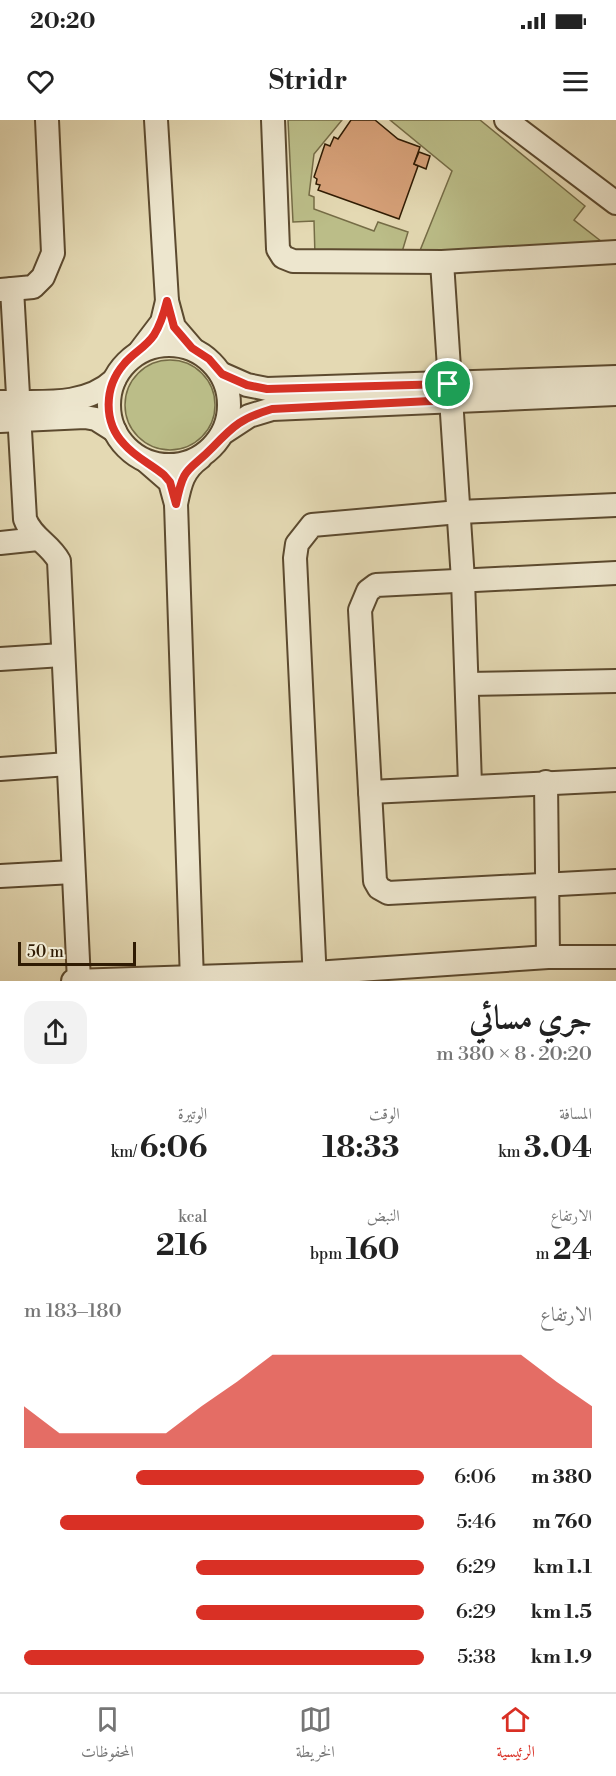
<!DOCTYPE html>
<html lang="ar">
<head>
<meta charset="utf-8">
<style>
	:root { --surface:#fff; --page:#f2f2f2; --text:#222; --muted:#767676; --line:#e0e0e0; --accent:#d93025 }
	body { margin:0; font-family:"Libre Bodoni",Amiri,serif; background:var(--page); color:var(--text); direction:rtl; height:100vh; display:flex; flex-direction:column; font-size:22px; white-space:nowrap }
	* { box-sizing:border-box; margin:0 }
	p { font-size:20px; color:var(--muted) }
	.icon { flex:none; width:33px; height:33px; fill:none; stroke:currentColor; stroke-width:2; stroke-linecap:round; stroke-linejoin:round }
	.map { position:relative; height:861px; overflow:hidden; direction:ltr }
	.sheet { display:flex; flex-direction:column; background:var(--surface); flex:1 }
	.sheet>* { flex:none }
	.scale { position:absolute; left:18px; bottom:15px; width:118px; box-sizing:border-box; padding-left:6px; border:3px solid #2f1b03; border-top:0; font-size:16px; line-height:21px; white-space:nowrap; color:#2f1b03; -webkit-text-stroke:4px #ede6ce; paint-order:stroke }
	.pin { position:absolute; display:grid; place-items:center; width:51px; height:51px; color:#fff; margin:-26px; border:3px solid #fff; border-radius:50%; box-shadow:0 2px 6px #0007 }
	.round { display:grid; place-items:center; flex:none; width:63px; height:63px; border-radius:18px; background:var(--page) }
	.summary { display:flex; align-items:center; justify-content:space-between; height:102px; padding:0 24px }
	h1 { font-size:33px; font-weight:700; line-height:45px }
	.metrics { display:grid; grid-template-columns:repeat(3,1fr); gap:9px; height:102px; padding:6px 24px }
	.metrics div { display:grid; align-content:center }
	.metrics b { font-size:30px; font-weight:700 }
	.metrics small { font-size:16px; font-weight:400 }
	.metrics p { font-size:16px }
	.chart { height:168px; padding:12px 24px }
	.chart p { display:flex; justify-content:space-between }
	.chart svg { width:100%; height:108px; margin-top:6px; fill:var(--accent); opacity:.7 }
	ul { padding:0 24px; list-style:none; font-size:20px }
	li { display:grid; grid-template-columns:96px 72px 1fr; align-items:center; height:45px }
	li i { height:15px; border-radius:8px; background:var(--accent) }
	.status { display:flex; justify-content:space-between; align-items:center; height:42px; padding:0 30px; background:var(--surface); direction:ltr }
	.status svg { height:16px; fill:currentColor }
	header { display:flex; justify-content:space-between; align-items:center; height:78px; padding:0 24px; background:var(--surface); font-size:27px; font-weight:700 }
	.menu { display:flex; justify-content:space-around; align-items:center; height:84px; border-top:2px solid var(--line); background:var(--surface); font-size:16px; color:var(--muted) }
	.menu a { display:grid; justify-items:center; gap:3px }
	.menu .on { color:var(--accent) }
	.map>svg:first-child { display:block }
	.green { fill:#bbbd88; stroke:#756c46; stroke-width:1.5 }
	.building { fill:#d6a078; stroke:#2f1b03; stroke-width:1.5 }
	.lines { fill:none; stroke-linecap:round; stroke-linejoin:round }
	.minor-casing { stroke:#5c4a2f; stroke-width:26 }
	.minor { stroke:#ede6ce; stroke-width:22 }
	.route-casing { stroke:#fff; stroke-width:12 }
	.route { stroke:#d93025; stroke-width:8 }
</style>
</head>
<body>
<div class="status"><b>20:20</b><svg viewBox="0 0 49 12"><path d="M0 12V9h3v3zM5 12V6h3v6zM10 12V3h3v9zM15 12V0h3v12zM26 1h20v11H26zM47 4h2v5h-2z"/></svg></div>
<header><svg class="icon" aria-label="menu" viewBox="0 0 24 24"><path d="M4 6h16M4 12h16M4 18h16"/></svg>Stridr<svg class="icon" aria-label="heart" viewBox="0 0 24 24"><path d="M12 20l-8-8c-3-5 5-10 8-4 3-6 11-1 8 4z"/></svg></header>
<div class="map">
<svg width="616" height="861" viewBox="0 0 616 861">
	<rect width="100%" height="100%" fill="#e4d9b3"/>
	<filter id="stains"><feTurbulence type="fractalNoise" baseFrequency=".00333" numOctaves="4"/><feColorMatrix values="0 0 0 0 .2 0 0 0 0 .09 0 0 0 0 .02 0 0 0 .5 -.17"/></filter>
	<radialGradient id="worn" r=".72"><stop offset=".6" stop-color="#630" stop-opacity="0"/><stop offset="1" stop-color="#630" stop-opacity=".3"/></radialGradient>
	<g class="green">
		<path d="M288 0H342L314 34 309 75 314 77V89L374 111 378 102 408 112 402 132 315 136 314 101 293 102Z"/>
		<path d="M390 0H480L585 86 574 100 606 125 419 133 452 51Z"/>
		<circle cx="170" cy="285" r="45"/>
	</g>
	<g class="building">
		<path d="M351 0H375L398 19 420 27 414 44 418 46 399 99 318 70 320 65 316 64 317 59 314 57 325 24 330 26 334 17 338 19Z"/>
		<path d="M419 32 430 36 426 49 414 44Z"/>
	</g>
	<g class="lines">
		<defs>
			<g id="minor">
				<path d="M156 0 167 181"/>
				<path d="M273 0 278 129 283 137 293 141 442 142 616 132"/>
				<path d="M506 0 616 83"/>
				<path d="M442 142 463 460 470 665"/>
				<path d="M12 169 25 399C32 418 50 424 59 441L79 861"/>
				<path d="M0 170 33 167 43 157 53 133 47 0"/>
				<circle cx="169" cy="285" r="60"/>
				<path d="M140 231 162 202 167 181 174 207 192 228"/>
				<path d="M222 254 247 265 267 269 616 257"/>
				<path d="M0 282C39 281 84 288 114 260"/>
				<path d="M0 301 85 297 96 299 115 311"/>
				<path d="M223 313 249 296 272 289 616 274"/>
				<path d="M147 342 170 362 176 384C180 364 183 350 200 338"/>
				<path d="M176 384 192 861"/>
				<path d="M0 423 38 419"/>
				<path d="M616 453 376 465 368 471 360 490 375 761 379 768 388 773 616 761"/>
				<path d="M0 539 62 535"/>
				<path d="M468 564 616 561"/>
				<path d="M0 649 68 644"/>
				<path d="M546 662 548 837"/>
				<path d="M370 672 616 660"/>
				<path d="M0 756 73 752"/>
				<path d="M73 861 315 853 548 837H616"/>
				<path d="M315 861 295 438 297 424 312 405 459 392 616 385"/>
			</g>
		</defs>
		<use href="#minor" class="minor-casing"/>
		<use href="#minor" class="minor"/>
	</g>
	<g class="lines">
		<defs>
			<path id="route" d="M167 181 174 207 192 228 209 239 222 254 247 265 267 269 448 264 450 280 272 289C242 298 234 305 213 327 188 353 184 344 176 384L170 362 164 355C151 344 135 337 124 324 103 302 104 267 124 244 133 233 146 227 154 215 161 204 164 193 167 181Z"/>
		</defs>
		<use href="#route" class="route-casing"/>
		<use href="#route" class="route"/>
	</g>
	<rect width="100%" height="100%" filter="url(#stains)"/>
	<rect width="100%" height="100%" fill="url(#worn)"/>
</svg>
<div class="scale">50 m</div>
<div class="pin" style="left:448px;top:264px;background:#1e9e55"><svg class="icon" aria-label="arrive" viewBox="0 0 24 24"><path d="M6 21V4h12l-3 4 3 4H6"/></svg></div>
</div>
<section class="sheet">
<div class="summary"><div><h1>جري مسائي</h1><p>20:20 · 8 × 380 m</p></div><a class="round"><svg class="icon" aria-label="share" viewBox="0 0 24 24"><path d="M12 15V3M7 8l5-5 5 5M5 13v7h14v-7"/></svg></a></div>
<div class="metrics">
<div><p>المسافة</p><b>3.04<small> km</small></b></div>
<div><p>الوقت</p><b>18:33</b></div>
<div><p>الوتيرة</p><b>6:06<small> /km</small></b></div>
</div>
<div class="metrics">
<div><p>الارتفاع</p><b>24<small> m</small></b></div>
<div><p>النبض</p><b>160<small> bpm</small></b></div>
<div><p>kcal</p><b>216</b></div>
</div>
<div class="chart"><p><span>الارتفاع</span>180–183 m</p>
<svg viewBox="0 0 160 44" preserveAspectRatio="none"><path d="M0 44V27L10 38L20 38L30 38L40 38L50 27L60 17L70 6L80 6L90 6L100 6L110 6L120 6L130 6L140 6L150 17L160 27V44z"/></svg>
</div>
<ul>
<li><b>380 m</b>6:06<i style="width:72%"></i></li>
<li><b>760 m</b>5:46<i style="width:91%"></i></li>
<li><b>1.1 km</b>6:29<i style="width:57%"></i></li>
<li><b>1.5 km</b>6:29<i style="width:57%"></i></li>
<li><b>1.9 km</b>5:38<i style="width:100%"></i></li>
</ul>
</section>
<nav class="menu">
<a class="on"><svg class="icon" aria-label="home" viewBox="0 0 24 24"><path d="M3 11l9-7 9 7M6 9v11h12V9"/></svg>الرئيسية</a>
<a><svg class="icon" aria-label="map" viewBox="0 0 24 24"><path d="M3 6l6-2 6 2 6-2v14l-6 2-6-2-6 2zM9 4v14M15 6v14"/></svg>الخريطة</a>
<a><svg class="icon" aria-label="saved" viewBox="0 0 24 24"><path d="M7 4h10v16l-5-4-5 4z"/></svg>المحفوظات</a>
</nav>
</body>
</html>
